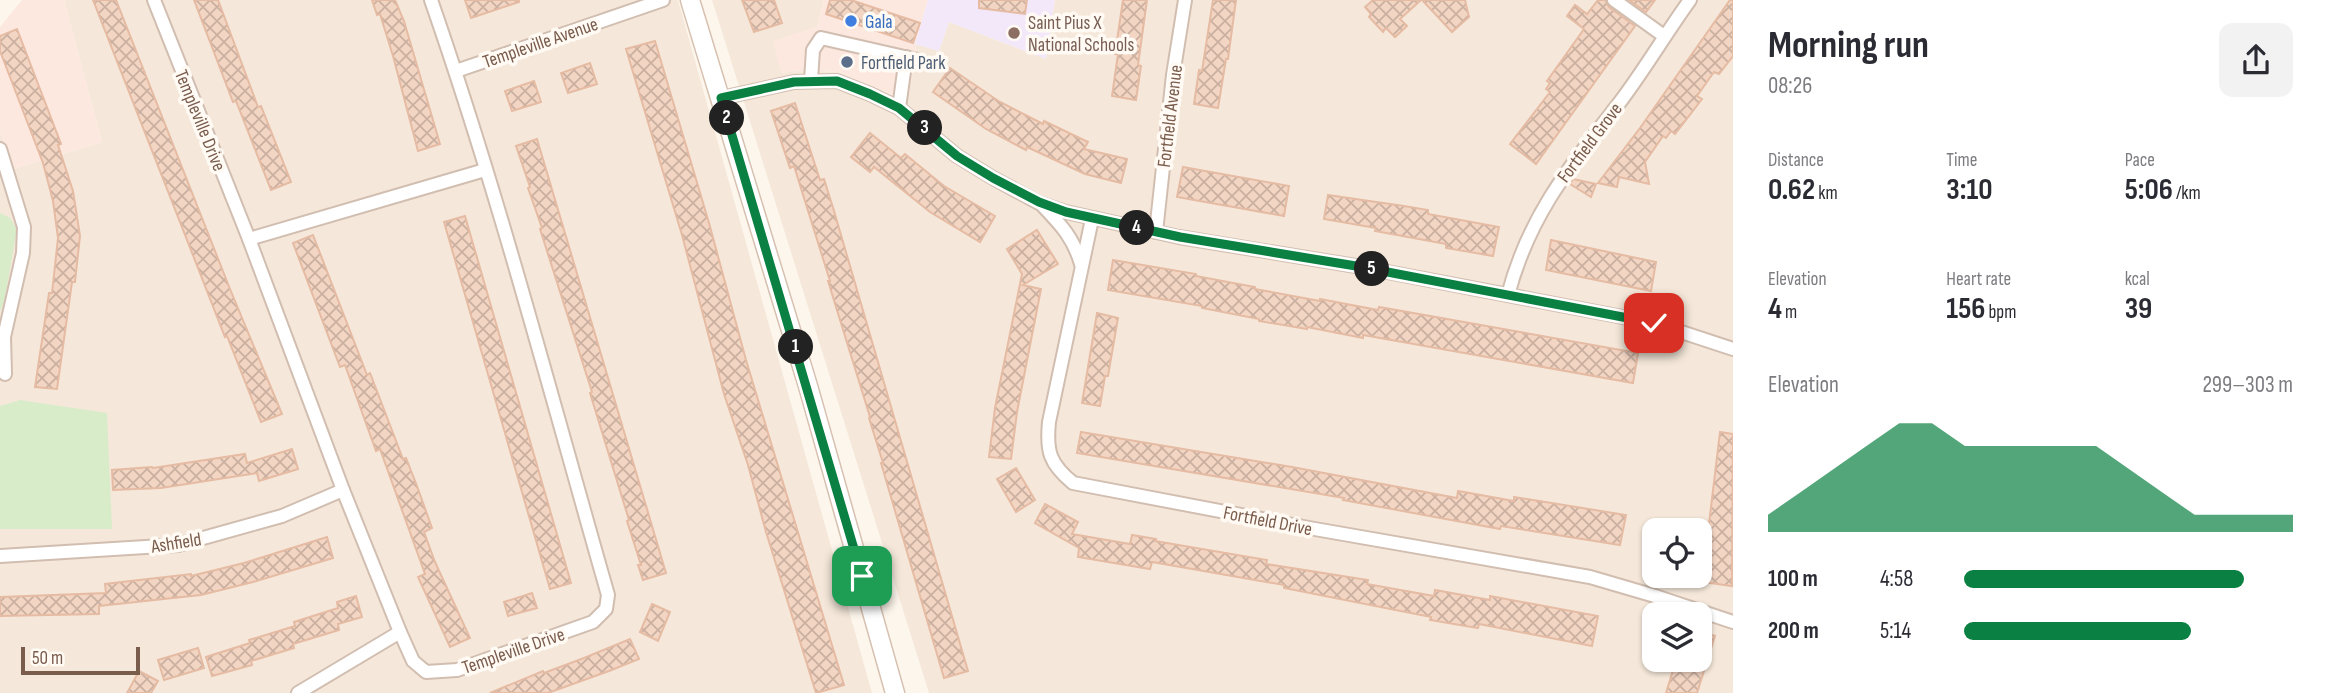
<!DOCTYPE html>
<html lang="en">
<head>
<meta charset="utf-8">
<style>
	:root { --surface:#fff; --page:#f2f2f3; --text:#2b2b33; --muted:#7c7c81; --accent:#0b8043 }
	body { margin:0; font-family:"Sofia Sans Condensed",sans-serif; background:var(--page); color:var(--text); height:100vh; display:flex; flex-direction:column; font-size:26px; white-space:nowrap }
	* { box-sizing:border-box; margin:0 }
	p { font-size:23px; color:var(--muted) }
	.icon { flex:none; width:38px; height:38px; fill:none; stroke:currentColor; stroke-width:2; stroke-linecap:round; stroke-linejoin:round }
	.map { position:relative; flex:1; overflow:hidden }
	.drawer { display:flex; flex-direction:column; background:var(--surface); width:595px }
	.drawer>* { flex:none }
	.tools { position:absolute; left:1642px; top:518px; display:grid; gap:14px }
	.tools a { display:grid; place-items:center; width:70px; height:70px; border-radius:14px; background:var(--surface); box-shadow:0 2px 5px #0004; font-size:35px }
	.scale { position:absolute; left:21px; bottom:18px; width:119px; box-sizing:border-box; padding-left:7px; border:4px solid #7a5c4d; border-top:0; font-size:19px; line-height:24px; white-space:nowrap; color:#7a5c4d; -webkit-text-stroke:5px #fffaf3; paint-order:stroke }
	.pin { position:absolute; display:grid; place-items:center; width:60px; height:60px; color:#fff; margin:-30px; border-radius:14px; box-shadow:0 4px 10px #0006 }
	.km { position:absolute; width:35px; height:35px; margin:-18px; border-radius:50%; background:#222; color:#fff; font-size:19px; line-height:35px; text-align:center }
	.round { display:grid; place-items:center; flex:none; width:74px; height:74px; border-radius:14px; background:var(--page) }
	.overview { display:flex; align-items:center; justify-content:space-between; height:119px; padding:0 35px }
	h1 { font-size:38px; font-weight:700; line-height:52px }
	.metrics { display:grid; grid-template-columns:repeat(3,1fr); gap:10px; height:119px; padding:7px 35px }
	.metrics div { display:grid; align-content:center }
	.metrics b { font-size:30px; font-weight:700 }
	.metrics small { font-size:19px; font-weight:400 }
	.metrics p { font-size:19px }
	.chart { height:196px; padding:14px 35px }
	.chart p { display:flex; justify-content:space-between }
	.chart svg { width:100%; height:126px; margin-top:7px; fill:var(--accent); opacity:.7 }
	ul { padding:0 35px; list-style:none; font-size:23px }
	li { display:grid; grid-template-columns:112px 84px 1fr; align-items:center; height:52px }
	li i { height:18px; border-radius:9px; background:var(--accent) }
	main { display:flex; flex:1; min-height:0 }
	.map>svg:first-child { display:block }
	.residential { fill:#f5e8da; fill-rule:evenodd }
	.commercial { fill:#fde8e0 }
	.education { fill:#f3e8fa }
	.green { fill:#d8ecc9 }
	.building { fill:url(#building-cross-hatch); stroke:#e6bba3; stroke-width:2 }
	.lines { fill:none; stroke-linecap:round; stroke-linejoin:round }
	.minor-casing { stroke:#d1beb0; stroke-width:16 }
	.secondary-casing { stroke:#d6c0b0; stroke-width:21 }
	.minor { stroke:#fff; stroke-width:12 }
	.secondary { stroke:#fff; stroke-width:18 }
	.route-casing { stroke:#fff; stroke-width:14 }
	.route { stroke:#0b8043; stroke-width:9 }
	.shop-dot { fill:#3f7fe0; stroke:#fffaf3; stroke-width:2.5 }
	.education-dot { fill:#8d6e63; stroke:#fffaf3; stroke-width:2.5 }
	.service-dot { fill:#5c6f8a; stroke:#fffaf3; stroke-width:2.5 }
	.labels { text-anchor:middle; stroke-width:7; stroke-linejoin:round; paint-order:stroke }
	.shop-label { font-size:19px; fill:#366cbe; stroke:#fffaf3; text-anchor:start }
	.education-label { font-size:19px; fill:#785e54; stroke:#fffaf3; text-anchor:start }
	.street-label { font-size:19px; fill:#7a5c4d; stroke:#fffaf3 }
	.service-label { font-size:19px; fill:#4e5e75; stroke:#fffaf3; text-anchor:start }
</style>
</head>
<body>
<main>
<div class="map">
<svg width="1733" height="693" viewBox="0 0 1733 693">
	<defs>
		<pattern id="building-cross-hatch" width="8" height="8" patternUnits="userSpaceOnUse" patternTransform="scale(1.75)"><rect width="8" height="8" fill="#f3d5c3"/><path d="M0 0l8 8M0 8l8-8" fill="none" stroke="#cab0a1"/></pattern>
	</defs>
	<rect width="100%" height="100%" fill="#fdf6ec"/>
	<g class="residential">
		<path d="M64 0H678L872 693H0V130L13 169 102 142Z"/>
		<path d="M712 0H824L817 27 781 73 803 70 838 72 906 101 917 54 915 44 939 51 949 22 1046 59 1055 0H1733V693H929ZM1654 530H1699V576H1654ZM1654 614H1699V660H1654Z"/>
	</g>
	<g class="commercial">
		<path d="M22 0H64L102 142 13 169 0 130V27Z"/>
		<path d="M824 0H928L915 44 917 54 907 101 838 72 803 70 781 73 773 41 817 27Z"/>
	</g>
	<path class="education" d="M928 0H1055L1046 59 949 22 939 51 915 44Z"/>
	<g class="green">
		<path d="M0 213 10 218 17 229 4 303 0 311Z"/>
		<path d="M20 400 107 413 112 529H0V406Z"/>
	</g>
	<g class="building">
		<path d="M93 0H116L230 289 282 414 261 422 227 336 225 337Z"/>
		<path d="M194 0H218L258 107 261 106 291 182 271 190 236 101 233 102Z"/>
		<path d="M372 0H395L404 21 440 144 418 151 393 56 380 14 377 15Z"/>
		<path d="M465 0H519V2L471 18Z"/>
		<path d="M742 0H774L782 23 754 32Z"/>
		<path d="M830 0H851L920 23 913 43 826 14Z"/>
		<path d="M979 0H1027L1025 14 979 8Z"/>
		<path d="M1123 0H1147L1138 65 1141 66 1136 100 1112 96 1118 54H1115Z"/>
		<path d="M1213 0H1236L1228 59H1226L1218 108 1194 104 1199 70 1202 71Z"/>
		<path d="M1373 0H1421L1400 19 1407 26 1395 37 1386 28 1383 32 1369 17 1371 14 1365 7Z"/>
		<path d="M1422 0H1465L1469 17 1452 32Z"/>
		<path d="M1598 0H1605L1609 7 1635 26 1536 164 1510 144 1550 92 1546 89 1550 83 1547 81 1584 29 1567 16 1575 5 1587 14Z"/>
		<path d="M1629 0H1655L1646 12Z"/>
		<path d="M1730 0H1733V56L1719 74 1714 72 1697 96 1702 99 1675 134 1671 131 1666 138 1663 136 1645 162 1649 184 1619 177 1617 187 1598 183 1640 128Z"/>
		<path d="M17 29 61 144 58 145 73 191 80 236 75 282H72L57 389 35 387 49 293H52L58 238 53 201 43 163 0 51V36Z"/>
		<path d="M655 41 709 223 746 360 844 685 816 693 766 532 748 465 724 394 682 235 626 49Z"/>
		<path d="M590 63 597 84 568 93 561 73Z"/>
		<path d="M950 68 1000 102 1043 124 1044 121 1088 142 1084 149 1127 159 1121 183 1085 174 1027 147 1026 150 986 129 933 92Z"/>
		<path d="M534 81 541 102 512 111 505 91Z"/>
		<path d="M795 103 820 180 824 179 834 211 968 671 944 678 881 463H883L869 418 870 417 828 281H830L794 166 790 168 771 111Z"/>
		<path d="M870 133 901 158 905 154 944 186 995 216 980 242 930 212 874 167 870 172 851 157Z"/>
		<path d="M537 139 666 573 643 580 638 565H641L627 521 629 520 590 393 592 392 540 229 542 228 528 188 530 187 516 146Z"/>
		<path d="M1183 167 1289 186 1284 216 1177 197Z"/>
		<path d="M1573 179 1596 184 1591 197 1570 184Z"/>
		<path d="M1328 195 1404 206 1428 210V214L1499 227 1493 256 1446 248V244L1375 231 1376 228 1324 219Z"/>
		<path d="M465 216 571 583 550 589 444 222Z"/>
		<path d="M1037 230 1058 264 1023 285 1041 289 1017 412 1011 459 989 457 995 408 1022 274 1007 249Z"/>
		<path d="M313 235 367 375 370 373 403 459 406 458 417 486 432 528 424 532 435 562 470 638 450 647 418 577 425 574 380 449 376 451 345 365 340 367 293 243Z"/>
		<path d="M1551 240 1656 262 1651 291 1546 270Z"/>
		<path d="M1113 260 1196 274V276L1255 287V289L1320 301V299L1378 310 1379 307 1638 353 1633 383 1363 335V338L1307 327V329L1259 321V319L1202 308V306L1108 290Z"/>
		<path d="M1097 313 1118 318 1108 376H1105L1100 406 1082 403Z"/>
		<path d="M1081 432 1292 467 1457 498 1458 491 1514 501V497L1626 515 1620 545 1501 526 1500 529 1343 500 1344 498 1077 453Z"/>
		<path d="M1720 432 1733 434 1732 586 1702 582Z"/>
		<path d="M292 449 298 469 259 481 257 473 161 488 113 490 112 470 152 467 153 468 245 454 247 463Z"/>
		<path d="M1016 468 1035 500 1016 512 997 479Z"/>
		<path d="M1045 504 1078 522 1072 534 1130 544 1132 535 1156 539 1155 541 1267 560 1266 564 1368 580 1367 584 1434 596 1435 590 1490 600V596L1598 616 1592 646 1479 624 1478 628 1430 620 1431 617 1284 588V585L1152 562 1150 569 1078 557 1079 548 1035 523Z"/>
		<path d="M327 537 333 558 253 582 201 595 99 606V614L0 616V597L106 593 105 584 191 574V576L244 563Z"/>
		<path d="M532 593 537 608 508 616 504 602Z"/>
		<path d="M356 596 362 617 338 624 339 630 293 644 294 648 251 661 252 665 212 676 206 657 250 643 249 640 295 626 294 622 338 608 337 602Z"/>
		<path d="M652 604 670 612 658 641 640 632Z"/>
		<path d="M1699 631 1715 636 1697 693H1666L1676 660H1699Z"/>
		<path d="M630 639 639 659 609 671 548 693H490L543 671 544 673 584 658Z"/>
		<path d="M198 648 204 668 164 680 158 660Z"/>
		<path d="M139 671 158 681 151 693H127Z"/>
	</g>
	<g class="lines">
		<defs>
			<g id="minor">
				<path d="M154 0 249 239 343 490 400 632 413 661 426 672 457 670 593 622 606 609 608 595C551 396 499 195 431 0"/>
				<path d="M1614 0 1664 36"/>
				<path d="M456 71 663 0"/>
				<path d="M811 80 813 50 821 38 922 61"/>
				<path d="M721 98 794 82 837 81 870 94 899 108 957 156 993 178 1039 203 1066 212 1179 237 1356 266 1654 323 1733 349"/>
				<path d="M899 108 906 57"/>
				<path d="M0 149 24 227 23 253 4 337 5 374"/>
				<path d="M1042 205C1061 225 1073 237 1081 264"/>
				<path d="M1092 219 1049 422C1046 452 1050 464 1073 483L1309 528 1590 577 1655 596 1733 622"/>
				<path d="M1156 232 1173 75 1185 0"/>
				<path d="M249 239 485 170"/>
				<path d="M1508 295C1529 215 1571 165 1620 102 1645 69 1666 33 1690 0"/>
				<path d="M0 556 178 545 282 516 343 490"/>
				<path d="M298 693 400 632"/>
			</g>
			<path id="secondary" d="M690 0 808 386 895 693"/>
		</defs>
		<use href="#minor" class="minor-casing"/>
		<use href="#secondary" class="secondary-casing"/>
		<use href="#minor" class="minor"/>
		<use href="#secondary" class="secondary"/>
	</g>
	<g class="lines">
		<defs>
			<path id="route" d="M862 576 721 98 794 82 837 81 870 94 899 108 957 156 993 178 1039 202 1066 212 1180 237 1356 266 1654 323"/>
		</defs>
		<use href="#route" class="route-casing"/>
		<use href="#route" class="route"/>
	</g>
	<circle class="shop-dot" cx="851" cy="21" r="7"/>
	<circle class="education-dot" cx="1014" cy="33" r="7"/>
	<circle class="service-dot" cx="847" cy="62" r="7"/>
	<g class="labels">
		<g class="shop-label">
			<text x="865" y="28">Gala</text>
		</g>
		<g class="education-label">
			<text x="1028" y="29">Saint Pius X<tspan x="1028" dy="22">National Schools</tspan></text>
		</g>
		<g class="street-label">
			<text transform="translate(540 42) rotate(-19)" y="7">Templeville Avenue</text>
			<text transform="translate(1169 116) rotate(-83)" y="7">Fortfield Avenue</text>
			<text transform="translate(201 120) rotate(68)" y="7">Templeville Drive</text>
			<text transform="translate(1589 142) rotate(-53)" y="7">Fortfield Grove</text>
			<text transform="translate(1268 520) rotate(11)" y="7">Fortfield Drive</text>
			<text transform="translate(176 542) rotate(-9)" y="7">Ashfield</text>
			<text transform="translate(513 650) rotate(-19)" y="7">Templeville Drive</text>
		</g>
		<g class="service-label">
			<text x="861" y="69">Fortfield Park</text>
		</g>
	</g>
</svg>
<div class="tools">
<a><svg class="icon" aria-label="locate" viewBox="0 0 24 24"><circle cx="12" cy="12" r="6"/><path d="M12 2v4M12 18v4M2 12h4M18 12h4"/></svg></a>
<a><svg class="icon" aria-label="layers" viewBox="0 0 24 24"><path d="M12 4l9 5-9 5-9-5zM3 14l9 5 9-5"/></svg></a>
</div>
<div class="scale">50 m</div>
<div class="pin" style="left:862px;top:576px;background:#1e9e55"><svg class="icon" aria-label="arrive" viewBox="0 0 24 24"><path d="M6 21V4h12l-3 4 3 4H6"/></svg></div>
<div class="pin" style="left:1654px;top:323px;background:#d93025"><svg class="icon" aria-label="check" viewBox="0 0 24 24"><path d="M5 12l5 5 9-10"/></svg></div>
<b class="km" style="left:796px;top:347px">1</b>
<b class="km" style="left:727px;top:118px">2</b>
<b class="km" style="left:925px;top:128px">3</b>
<b class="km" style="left:1137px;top:228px">4</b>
<b class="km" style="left:1372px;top:269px">5</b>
</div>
<section class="drawer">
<div class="overview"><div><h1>Morning run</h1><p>08:26</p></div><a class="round"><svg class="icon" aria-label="share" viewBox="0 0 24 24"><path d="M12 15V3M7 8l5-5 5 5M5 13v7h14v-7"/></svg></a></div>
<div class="metrics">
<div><p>Distance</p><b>0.62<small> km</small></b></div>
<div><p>Time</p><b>3:10</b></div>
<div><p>Pace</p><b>5:06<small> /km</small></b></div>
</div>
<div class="metrics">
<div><p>Elevation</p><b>4<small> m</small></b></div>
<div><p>Heart rate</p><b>156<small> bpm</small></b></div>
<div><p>kcal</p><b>39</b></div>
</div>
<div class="chart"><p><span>Elevation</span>299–303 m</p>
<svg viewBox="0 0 160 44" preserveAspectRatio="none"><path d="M0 44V38L10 30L20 22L30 14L40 6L50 6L60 14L70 14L80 14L90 14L100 14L110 22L120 30L130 38L140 38L150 38L160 38V44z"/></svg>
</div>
<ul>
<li><b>100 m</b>4:58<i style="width:85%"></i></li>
<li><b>200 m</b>5:14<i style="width:69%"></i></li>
</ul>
</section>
</main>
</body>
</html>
